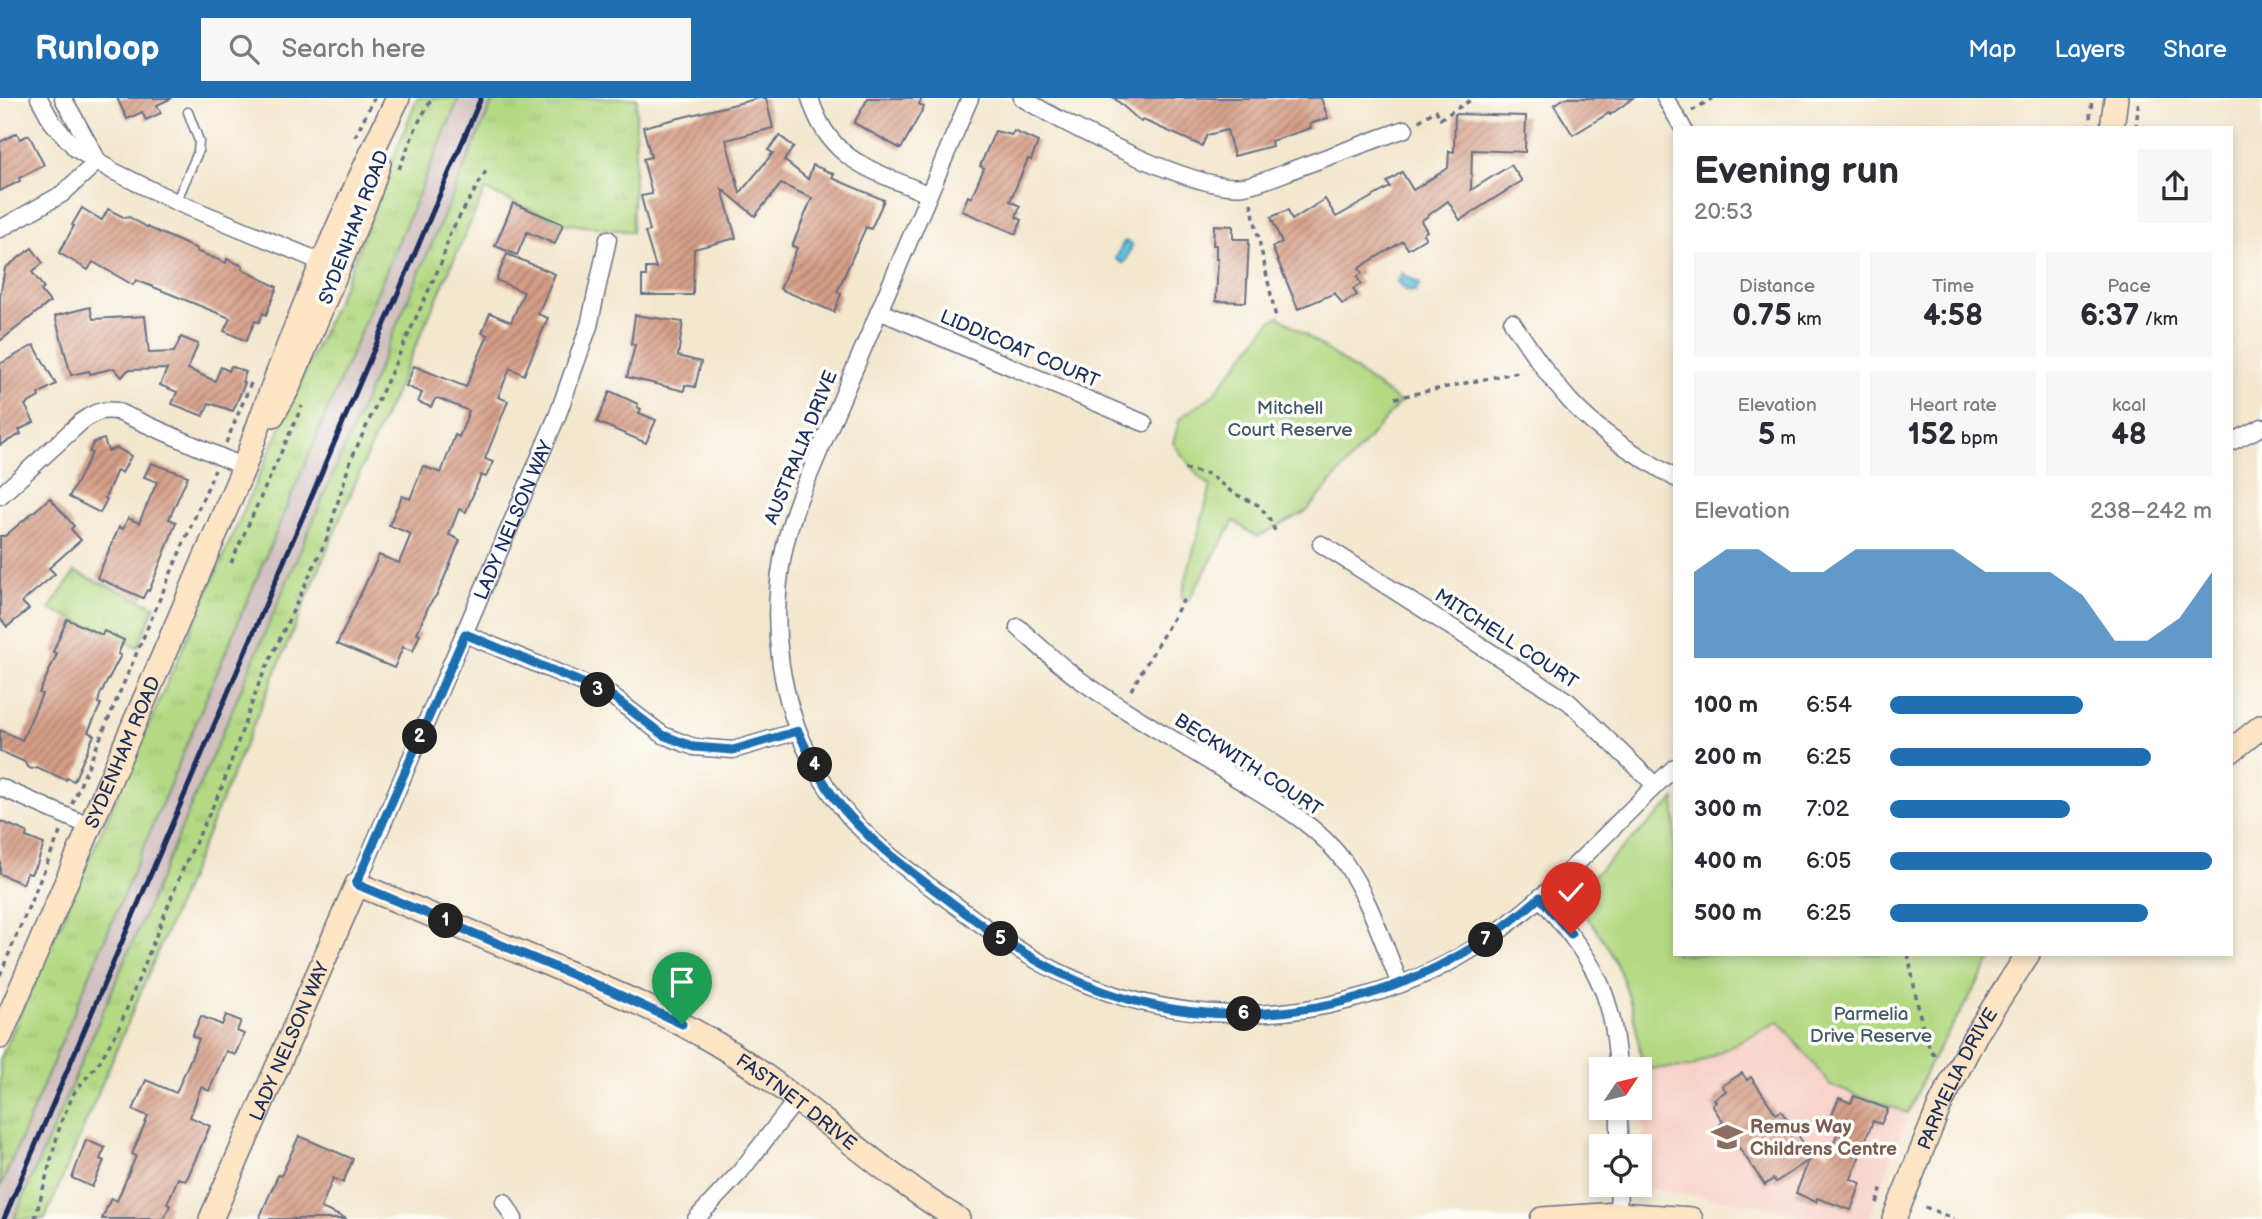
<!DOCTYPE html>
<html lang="en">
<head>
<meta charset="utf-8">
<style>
	:root { --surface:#fff; --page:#f7f7f7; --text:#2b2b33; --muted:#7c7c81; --accent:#1f6fb2 }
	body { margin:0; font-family:"Balsamiq Sans",sans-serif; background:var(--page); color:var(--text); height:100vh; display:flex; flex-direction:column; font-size:26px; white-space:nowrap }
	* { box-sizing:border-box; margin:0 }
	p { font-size:23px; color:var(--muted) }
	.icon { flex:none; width:38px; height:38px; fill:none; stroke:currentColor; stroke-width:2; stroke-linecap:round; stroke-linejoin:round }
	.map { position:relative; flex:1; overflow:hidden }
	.panel { position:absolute; left:1673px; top:28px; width:560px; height:830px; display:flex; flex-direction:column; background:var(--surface); border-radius:0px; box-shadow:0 4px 10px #0003 }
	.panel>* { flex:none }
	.needle { width:46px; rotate:55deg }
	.controls { position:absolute; left:1589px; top:959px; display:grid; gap:14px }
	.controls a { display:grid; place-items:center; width:63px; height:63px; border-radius:0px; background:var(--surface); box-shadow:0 4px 10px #0003; font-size:35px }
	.pin { position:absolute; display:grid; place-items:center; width:60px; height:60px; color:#fff; margin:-72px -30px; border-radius:50% 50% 50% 0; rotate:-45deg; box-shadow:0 0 7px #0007 }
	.pin .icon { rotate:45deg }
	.km { position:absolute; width:35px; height:35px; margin:-18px; border-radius:50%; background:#222; color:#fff; font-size:19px; line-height:35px; text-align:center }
	.round { display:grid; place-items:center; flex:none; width:74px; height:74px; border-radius:0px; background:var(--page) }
	.overview { display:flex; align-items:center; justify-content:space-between; height:119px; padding:0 21px }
	h1 { font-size:38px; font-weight:600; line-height:52px }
	.stats { display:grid; grid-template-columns:repeat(3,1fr); gap:10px; height:119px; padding:7px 21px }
	.stats div { display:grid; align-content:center; border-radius:0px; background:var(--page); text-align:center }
	.stats b { font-size:30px; font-weight:600 }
	.stats small { font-size:19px; font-weight:400 }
	.stats p { font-size:19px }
	.chart { height:196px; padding:14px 21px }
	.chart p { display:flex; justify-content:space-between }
	.chart svg { width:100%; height:126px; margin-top:7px; fill:var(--accent); opacity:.7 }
	ul { padding:0 21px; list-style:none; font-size:23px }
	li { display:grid; grid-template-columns:112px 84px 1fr; align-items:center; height:52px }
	li i { height:18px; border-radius:9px; background:var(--accent) }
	header { display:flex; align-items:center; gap:42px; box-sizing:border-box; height:98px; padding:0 35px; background:var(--accent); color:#fff }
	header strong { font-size:33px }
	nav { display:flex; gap:38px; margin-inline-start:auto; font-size:24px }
	.search { width:490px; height:63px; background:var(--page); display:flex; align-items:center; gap:18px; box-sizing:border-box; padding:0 24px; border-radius:0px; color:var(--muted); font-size:26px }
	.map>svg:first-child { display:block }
	.built { fill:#f7d1c7 }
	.industrial { fill:#d2bfc0 }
	.grass { fill:url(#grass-tufts); stroke:#678470; stroke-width:2 }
	.green { fill:#b3d983; stroke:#678470; stroke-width:2 }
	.water { fill:url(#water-waves); stroke:#3c799c; stroke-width:2 }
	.building { fill:url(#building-hatch) }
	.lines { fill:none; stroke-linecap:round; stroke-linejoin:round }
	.lane-casing { stroke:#676f85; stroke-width:11 }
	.street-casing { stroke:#676f85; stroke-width:19 }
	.secondary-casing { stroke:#676f85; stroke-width:26 }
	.path { stroke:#676f85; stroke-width:3.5; stroke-dasharray:5 5; stroke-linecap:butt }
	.lane { stroke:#fff; stroke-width:8 }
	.street { stroke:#fff; stroke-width:16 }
	.secondary { stroke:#fde5c5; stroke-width:23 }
	.rail { stroke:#1b2f5e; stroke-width:5 }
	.route-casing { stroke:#fff; stroke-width:14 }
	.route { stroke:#1f6fb2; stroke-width:9 }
	.labels { text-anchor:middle; stroke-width:7; stroke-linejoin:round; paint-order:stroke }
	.street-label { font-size:19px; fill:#1b2f5e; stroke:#fdfcf7 }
	.park-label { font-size:19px; fill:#415a67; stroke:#fdfcf7 }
	.education-label { font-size:19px; font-weight:bold; fill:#785e54; stroke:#fdfcf7; text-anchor:start }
</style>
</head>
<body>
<header>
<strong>Runloop</strong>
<div class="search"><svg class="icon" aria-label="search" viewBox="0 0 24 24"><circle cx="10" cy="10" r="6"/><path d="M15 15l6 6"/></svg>Search here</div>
<nav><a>Map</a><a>Layers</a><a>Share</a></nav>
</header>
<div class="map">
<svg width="2262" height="1121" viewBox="0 0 2262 1121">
	<defs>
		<pattern id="grass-tufts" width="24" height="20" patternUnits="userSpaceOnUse" patternTransform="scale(1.75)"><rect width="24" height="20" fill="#b3d983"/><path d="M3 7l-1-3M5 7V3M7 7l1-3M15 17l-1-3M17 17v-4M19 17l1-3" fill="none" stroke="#99bb74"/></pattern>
		<pattern id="water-waves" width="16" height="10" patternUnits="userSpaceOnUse" patternTransform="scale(1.75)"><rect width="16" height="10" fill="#5dc3db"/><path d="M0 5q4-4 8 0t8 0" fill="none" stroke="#4c9fb5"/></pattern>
		<pattern id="building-hatch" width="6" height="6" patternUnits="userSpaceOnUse" patternTransform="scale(1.75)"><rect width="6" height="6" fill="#d59d86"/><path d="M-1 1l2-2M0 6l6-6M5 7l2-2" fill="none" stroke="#ac8071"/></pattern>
	</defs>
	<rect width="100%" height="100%" fill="#fdfcf7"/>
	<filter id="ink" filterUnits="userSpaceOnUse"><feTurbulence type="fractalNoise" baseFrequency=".0143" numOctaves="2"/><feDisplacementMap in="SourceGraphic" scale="14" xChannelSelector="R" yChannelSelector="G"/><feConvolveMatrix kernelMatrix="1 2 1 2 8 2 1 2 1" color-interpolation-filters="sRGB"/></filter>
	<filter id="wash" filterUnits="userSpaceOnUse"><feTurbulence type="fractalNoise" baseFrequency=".00686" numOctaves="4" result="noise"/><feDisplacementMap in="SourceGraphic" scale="28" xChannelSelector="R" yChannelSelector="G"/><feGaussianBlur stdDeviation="1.57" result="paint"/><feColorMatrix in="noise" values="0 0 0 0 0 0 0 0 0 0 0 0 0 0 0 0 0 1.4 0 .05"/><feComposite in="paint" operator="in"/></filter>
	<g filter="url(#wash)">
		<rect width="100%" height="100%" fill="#f3e7ce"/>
		<path class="built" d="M1780 923 1831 988 1908 1015 1869 1121H1818L1761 1108 1644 1090 1642 971 1691 969Z"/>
		<path class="industrial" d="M459 0H494L14 1121H0V1090Z"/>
		<g class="grass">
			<path d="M417 0H459L0 1090V962L348 177Z"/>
			<path d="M494 0H637L632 134 562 125 485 92 365 362 45 1121H14Z"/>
			<path d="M75 474 155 508 138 549 49 511Z"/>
		</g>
		<g class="green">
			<path d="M1279 218 1400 304 1307 413 1257 439 1234 423 1188 503 1181 499 1211 388 1199 379 1173 345 1180 320 1213 297 1271 223Z"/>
			<path d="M1675 701V856H1995L1929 967 1908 1015 1831 988 1779 923 1691 969 1642 971C1636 910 1621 855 1578 809L1581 789Z"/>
		</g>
		<g class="water">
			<path d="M1126 143 1132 147 1126 163 1123 165 1116 161 1123 145Z"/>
			<path d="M1402 175 1420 186 1415 194 1412 192 1410 194 1400 188 1401 186 1397 184Z"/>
		</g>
		<g id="blocks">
			<g class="building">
				<path d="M117 0H172L157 7 161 15 146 22 142 14 127 21Z"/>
				<path d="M760 0H766L773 30 726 42 740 95 773 55 768 52 780 38 794 49 784 62 808 81 813 67 834 76 832 80 884 102 871 131 866 129 837 194 841 196 834 214 780 191 797 150 792 148 812 100 781 86 755 118 722 91 736 140 694 151 693 197H642V178H646V170H656L645 134 650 133 641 98 652 96 643 61 651 59 643 29Z"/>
				<path d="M868 0H922L919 6 924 9 901 51 854 25Z"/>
				<path d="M1114 0H1321L1328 20 1310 26 1311 30 1271 43 1272 48 1234 58 1227 32 1207 37 1202 48 1143 22 1141 24Z"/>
				<path d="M1565 0H1633L1610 17 1609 15 1573 37 1554 7Z"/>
				<path d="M1455 16 1526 18 1525 54 1472 52 1471 92 1511 67 1522 83 1460 122 1448 103 1421 123 1427 133 1423 136 1426 140 1408 151 1403 143 1359 170 1362 175 1357 179 1361 186 1353 191 1357 197 1342 206 1335 195 1298 211 1272 149 1282 145 1271 119 1288 112 1292 122 1325 101 1336 119 1390 89 1387 84 1402 74 1413 92 1448 70 1449 53 1454 54Z"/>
				<path d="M995 33 1012 37 1014 33 1038 44 1031 62 1028 61 1010 103 1020 108 1016 119 1022 122 1016 136 962 113 968 98 971 100 984 70 980 68Z"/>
				<path d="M17 35 20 41 29 37 44 67 19 80 20 83 0 93V44Z"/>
				<path d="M513 105 563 126 555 146 527 134 517 157 495 148Z"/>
				<path d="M82 110 102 122 108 111 125 120 129 119 147 129 197 151 196 153 226 165 227 161 243 168 242 171 277 189 266 217 263 215 259 224 255 223 246 243 224 233 230 220 136 182 133 187 93 164 88 172 59 155 74 128 72 127Z"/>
				<path d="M1214 127 1233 128V141H1249L1246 204 1216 203 1218 161H1216V147H1213Z"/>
				<path d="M32 150 43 165 32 174 44 190 41 193 50 204 0 243V198L5 170Z"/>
				<path d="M507 156 555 176 538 216 548 220 524 277 510 270 498 299 508 303 485 361 493 364 486 379 481 377 466 414 459 411 449 437 460 442 438 495 429 507 417 535 420 536 413 553 403 549 394 570 337 546 379 457 399 465 411 436 389 427 402 398 410 401 423 368 441 375 455 337 459 339 469 313 438 300 435 301 431 309 418 304 422 295 406 288 414 268 466 289 488 237 482 235 490 215 511 224 524 194 496 182Z"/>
				<path d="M90 209 93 221 145 218 149 255 174 254 181 239 198 246 188 271 215 283 221 269 229 273 231 268 246 274 242 284 245 285 233 313 209 305 203 318 172 306 177 294 160 287 167 271 128 272 122 279 114 270 90 276 89 273 71 277 55 218Z"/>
				<path d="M635 217 683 224 678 258 701 264 695 289 685 287 684 293 627 279 635 247 631 246Z"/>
				<path d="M34 247 56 286 38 296 39 299 25 307 34 324 19 332 21 336 0 347V266Z"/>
				<path d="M610 293 638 306 637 309 641 311 639 315 656 322 646 345 597 324Z"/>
				<path d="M104 341 108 353 117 350 131 358 122 375 117 372 105 400 107 401 100 415 69 399 92 355 89 354 94 344Z"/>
				<path d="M151 365 188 378 169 421 176 424 168 446 149 493 147 492 143 500 97 480 119 429 123 431 128 420 139 425 157 384 144 379Z"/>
				<path d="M50 400 74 428 71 431 81 442 49 470 55 476 22 504 29 511 7 529 0 520V438H5Z"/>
				<path d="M67 521 102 537 104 533 124 542 118 556 121 557 100 597 98 605 101 606 88 634 94 637 74 683 67 680 66 682 36 669 32 671 27 669 25 664 0 653V632L22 642 42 596 39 595 57 556 53 554Z"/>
				<path d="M0 723 27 734 26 739 44 746 36 769 35 768 31 776 27 775 23 786 0 776Z"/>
				<path d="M226 917 241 923 237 933 244 936 235 957 226 953 209 993 201 989 190 1019 210 1028 186 1083 178 1080 167 1106 170 1107 164 1121H102L111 1100 117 1103 136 1058 132 1056 148 1018 133 1012 146 982 176 995 199 941 192 938 201 918 222 927Z"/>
				<path d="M1742 975 1747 982 1751 979 1776 1016 1781 1013 1804 1046 1829 1056 1841 1027 1830 1021 1839 1000 1851 1005 1854 998 1888 1011 1881 1026 1873 1023 1851 1081 1861 1085 1851 1112 1817 1100 1816 1104 1796 1095 1809 1062 1776 1084 1773 1081 1765 1087 1735 1044 1731 1047 1722 1035 1725 1033 1720 1026 1723 1024 1712 1007 1716 1004 1714 1001 1726 993 1722 988Z"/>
				<path d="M299 1038 353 1061 343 1085 333 1080 321 1110 347 1121H259L278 1077 281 1078Z"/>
				<path d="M86 1042 105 1050 100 1061 104 1063 92 1089 72 1080Z"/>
			</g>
		</g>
	</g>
	<g filter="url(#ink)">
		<use href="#blocks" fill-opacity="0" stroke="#676f85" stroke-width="2"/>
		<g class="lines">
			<defs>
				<path id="lane" d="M176 104 198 54 199 43 188 14"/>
				<g id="street">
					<path d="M39 0 52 24 76 51 113 73 176 104 329 167"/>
					<path d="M63 0 97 61"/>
					<path d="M810 0C829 64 872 71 927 96"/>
					<path d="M970 0 799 401C759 506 774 628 847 716 875 749 912 775 947 801 987 831 1027 861 1074 881 1159 919 1260 926 1350 902 1394 891 1438 873 1476 849 1549 802 1611 728 1675 669"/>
					<path d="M1022 0C1064 26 1197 95 1244 88 1263 85 1281 76 1300 69 1335 56 1370 44 1405 31"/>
					<path d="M1665 0 1683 30"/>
					<path d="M0 131 62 96 98 63"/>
					<path d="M879 213 1144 325"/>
					<path d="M1512 224C1530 251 1548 278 1570 303 1599 335 1638 358 1675 380"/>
					<path d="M2231 344 2262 329"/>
					<path d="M0 398 81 324C93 315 101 311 116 313L244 369"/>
					<path d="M1321 446 1569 604 1655 687"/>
					<path d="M1018 529C1039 548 1060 568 1083 584 1128 616 1177 643 1223 672 1266 699 1315 723 1345 765 1370 802 1383 845 1400 886"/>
					<path d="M465 536 609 596 663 637 694 649 733 652 798 633"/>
					<path d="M0 689 89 728"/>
					<path id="s1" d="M357 786 558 316 589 228 608 141"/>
					<path d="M1540 799C1591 861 1613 888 1618 971"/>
					<path d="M1619 1048V1010"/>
					<path d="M504 1104 514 1121"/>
					<path d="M1618 1116 1619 1087"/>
					<path d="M696 1121 740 1074 797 1001"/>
				</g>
				<g id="secondary">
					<path d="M2112 30 2116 0"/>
					<path d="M273 317 288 290 368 99 379 65"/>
					<path d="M2231 653 2262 628"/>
					<path id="s2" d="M0 939 244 369C287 242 339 120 398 0"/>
					<path id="s3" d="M211 1121 357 786C419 812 481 838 543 864 602 889 662 913 717 946 802 997 872 1070 958 1121"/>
					<path d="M1542 1121 1618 1116 1691 1121"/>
					<path id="s4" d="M1894 1121 1940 1007 1975 938 2028 856"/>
				</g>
			</defs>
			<use href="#lane" class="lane-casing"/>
			<use href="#street" class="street-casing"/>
			<use href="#secondary" class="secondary-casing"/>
			<g class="path">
				<path d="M1692 13 1713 0"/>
				<path d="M1419 23 1436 12 1440 21 1474 0"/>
				<path d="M2089 30 2092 0"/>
				<path d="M2136 30 2139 0"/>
				<path d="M355 39 374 0"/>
				<path d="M399 71 417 27 432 0"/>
				<path d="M1251 105 1276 220"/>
				<path d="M1395 300 1518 274"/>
				<path d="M226 345 251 285"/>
				<path d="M1184 371 1209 376 1233 395 1258 407 1268 418 1276 435"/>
				<path d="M231 465 302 308"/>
				<path d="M1131 592 1184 501"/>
				<path d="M72 706 215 372"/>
				<path d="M1908 856C1913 877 1922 949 1937 960"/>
				<path d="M0 877 61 732"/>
				<path d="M1877 1105 1883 1086"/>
				<path d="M1925 1109 1954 1121"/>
				<path d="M35 1121 61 1024 74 995 100 963 119 930 182 773 222 689 259 585 327 440 350 364 442 163 450 135 486 73"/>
			</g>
			<use href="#lane" class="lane"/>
			<use href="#street" class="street"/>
			<use href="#secondary" class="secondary"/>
			<path class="rail" d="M4 1121 481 0"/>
		</g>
	</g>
	<g class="lines" filter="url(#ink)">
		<defs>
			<path id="route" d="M682 926 609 892 356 786 465 536 609 596 663 637 694 649 733 652 798 633C808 655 819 678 833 698 865 741 908 772 951 804 989 833 1027 860 1071 880 1226 952 1416 912 1540 799L1571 836"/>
		</defs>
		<use href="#route" class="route-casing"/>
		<use href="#route" class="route"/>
	</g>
	<defs>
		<symbol id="school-bare" viewBox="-9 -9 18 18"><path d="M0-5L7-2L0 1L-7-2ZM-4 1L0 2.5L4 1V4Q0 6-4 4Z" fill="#8d6e63" stroke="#fdfcf7" stroke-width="2.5" paint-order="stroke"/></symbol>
	</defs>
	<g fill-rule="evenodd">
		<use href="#school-bare" x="1705" y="1017" width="44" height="44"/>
	</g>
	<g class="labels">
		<g class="street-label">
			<text transform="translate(353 129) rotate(-69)" y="7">SYDENHAM ROAD</text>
			<text transform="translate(1020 250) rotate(23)" y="7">LIDDICOAT COURT</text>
			<text transform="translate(800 349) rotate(-68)" y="7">AUSTRALIA DRIVE</text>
			<text dy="7" stroke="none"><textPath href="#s1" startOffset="396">LADY NELSON WAY</textPath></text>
			<text transform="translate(1507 540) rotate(33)" y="7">MITCHELL COURT</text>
			<text dy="7" stroke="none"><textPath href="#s2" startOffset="310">SYDENHAM ROAD</textPath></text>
			<text transform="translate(1249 666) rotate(33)" y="7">BECKWITH COURT</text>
			<text dy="7" stroke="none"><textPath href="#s3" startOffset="194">LADY NELSON WAY</textPath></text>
			<text dy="7" stroke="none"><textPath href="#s4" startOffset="154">PARMELIA DRIVE</textPath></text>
			<text dy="7" stroke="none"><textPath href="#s3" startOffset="858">FASTNET DRIVE</textPath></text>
		</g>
		<g class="park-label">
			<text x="1290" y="316">Mitchell<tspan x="1290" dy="22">Court Reserve</tspan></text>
			<text x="1871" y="922">Parmelia<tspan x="1871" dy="22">Drive Reserve</tspan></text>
		</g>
		<g class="education-label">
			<text x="1750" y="1035">Remus Way<tspan x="1750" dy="22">Childrens Centre</tspan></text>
		</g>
	</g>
</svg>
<div class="controls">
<a><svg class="needle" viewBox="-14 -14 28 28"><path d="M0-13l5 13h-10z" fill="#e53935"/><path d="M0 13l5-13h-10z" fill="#7c7c81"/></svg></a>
<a><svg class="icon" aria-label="locate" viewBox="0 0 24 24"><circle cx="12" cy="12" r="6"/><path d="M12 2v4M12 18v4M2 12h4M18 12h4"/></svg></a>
</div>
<div class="pin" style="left:682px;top:926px;background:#1e9e55"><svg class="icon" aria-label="arrive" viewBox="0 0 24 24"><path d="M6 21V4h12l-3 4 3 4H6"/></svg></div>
<div class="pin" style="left:1571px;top:836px;background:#d93025"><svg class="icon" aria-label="check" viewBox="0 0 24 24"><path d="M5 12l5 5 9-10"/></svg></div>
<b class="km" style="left:446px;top:823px">1</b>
<b class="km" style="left:420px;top:639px">2</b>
<b class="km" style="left:598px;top:592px">3</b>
<b class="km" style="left:815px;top:667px">4</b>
<b class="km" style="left:1001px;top:841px">5</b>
<b class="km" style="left:1244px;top:916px">6</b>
<b class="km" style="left:1486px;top:842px">7</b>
<section class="panel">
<div class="overview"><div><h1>Evening run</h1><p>20:53</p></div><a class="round"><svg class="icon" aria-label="share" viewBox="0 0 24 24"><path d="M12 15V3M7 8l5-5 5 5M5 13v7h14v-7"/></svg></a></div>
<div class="stats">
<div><p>Distance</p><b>0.75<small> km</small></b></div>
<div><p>Time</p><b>4:58</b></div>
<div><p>Pace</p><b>6:37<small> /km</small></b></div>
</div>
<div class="stats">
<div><p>Elevation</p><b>5<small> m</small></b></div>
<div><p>Heart rate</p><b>152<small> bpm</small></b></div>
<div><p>kcal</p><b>48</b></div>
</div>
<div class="chart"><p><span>Elevation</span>238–242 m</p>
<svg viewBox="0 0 160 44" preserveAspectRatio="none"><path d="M0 44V14L10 6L20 6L30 14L40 14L50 6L60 6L70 6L80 6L90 14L100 14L110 14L120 22L130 38L140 38L150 30L160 14V44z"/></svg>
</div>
<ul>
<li><b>100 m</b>6:54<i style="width:60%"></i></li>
<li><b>200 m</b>6:25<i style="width:81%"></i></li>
<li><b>300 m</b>7:02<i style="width:56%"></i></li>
<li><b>400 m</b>6:05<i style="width:100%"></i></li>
<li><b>500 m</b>6:25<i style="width:80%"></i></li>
</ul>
</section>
</div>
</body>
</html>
